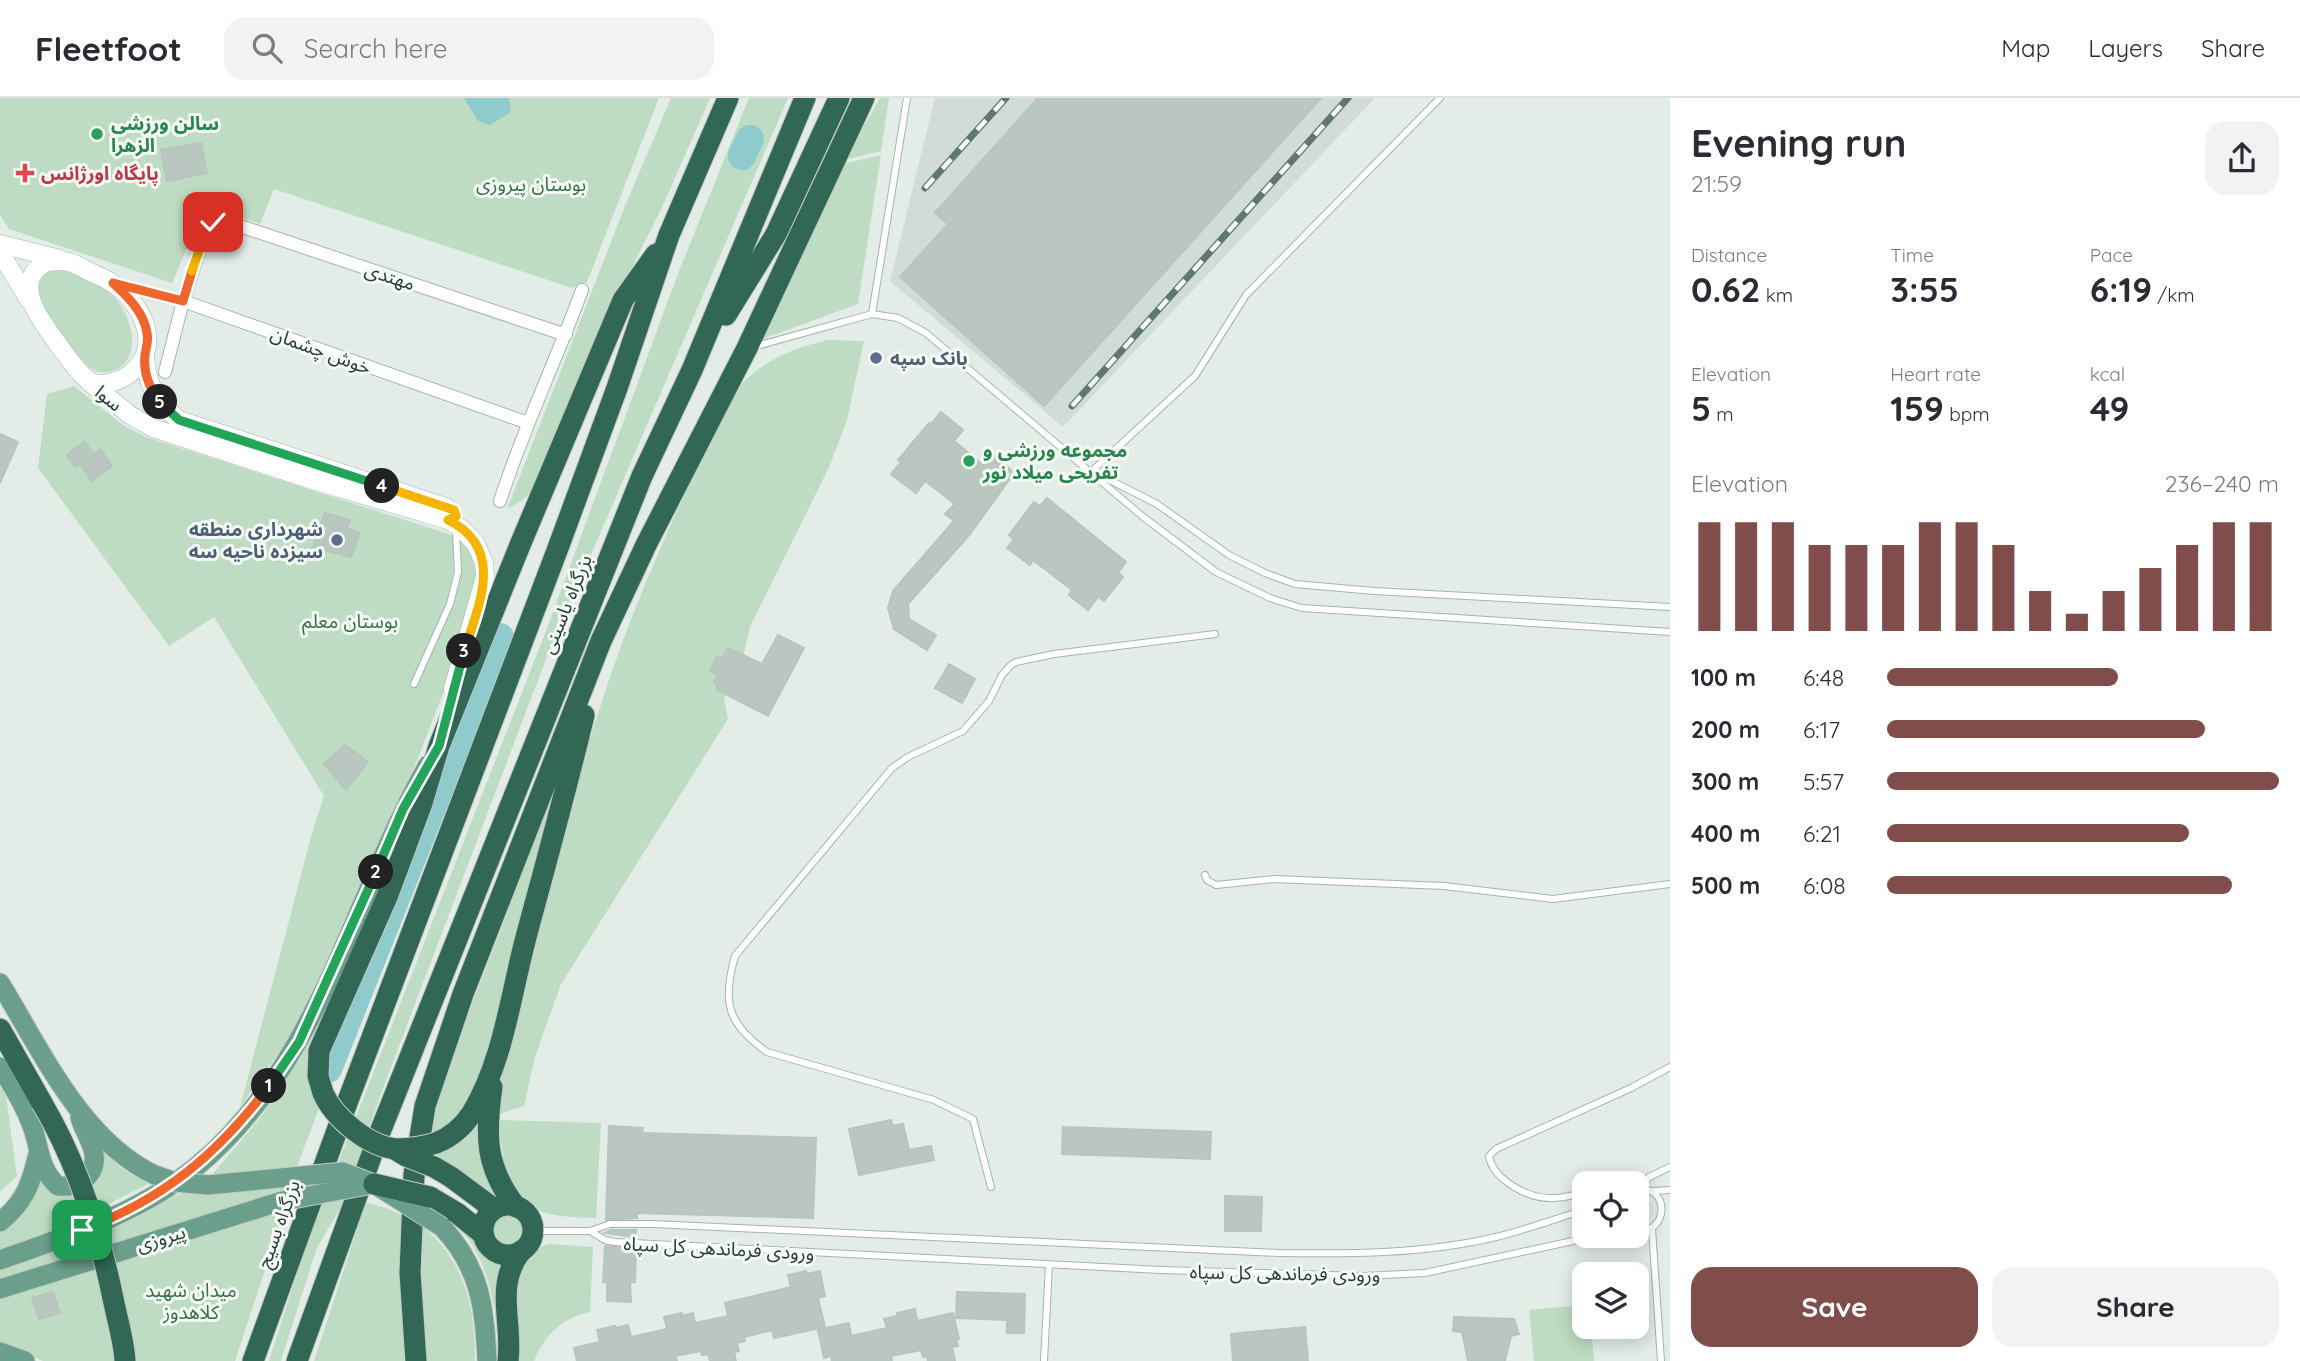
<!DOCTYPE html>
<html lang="en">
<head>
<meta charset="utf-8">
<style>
	:root { --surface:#fff; --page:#f2f2f3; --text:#2b2b33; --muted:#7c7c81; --line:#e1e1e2; --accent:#804d4a }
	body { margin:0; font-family:Quicksand,"Noto Sans Arabic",sans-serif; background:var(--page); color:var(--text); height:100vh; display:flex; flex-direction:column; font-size:26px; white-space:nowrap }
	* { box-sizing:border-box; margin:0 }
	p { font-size:23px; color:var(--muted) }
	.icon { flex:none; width:38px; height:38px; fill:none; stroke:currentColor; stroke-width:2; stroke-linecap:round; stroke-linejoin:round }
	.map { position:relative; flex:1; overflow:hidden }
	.drawer { display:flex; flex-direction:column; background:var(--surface); width:630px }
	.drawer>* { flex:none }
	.buttons { position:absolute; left:1572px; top:1073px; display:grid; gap:14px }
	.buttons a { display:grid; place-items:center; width:77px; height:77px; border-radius:14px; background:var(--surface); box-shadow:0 4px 18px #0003; font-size:35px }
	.pin { position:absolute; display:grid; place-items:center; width:60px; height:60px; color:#fff; margin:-30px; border-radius:14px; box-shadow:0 4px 10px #0006 }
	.km { position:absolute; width:35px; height:35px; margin:-18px; border-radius:50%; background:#222; color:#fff; font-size:19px; line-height:35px; text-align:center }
	.round { display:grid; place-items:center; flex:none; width:74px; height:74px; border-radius:21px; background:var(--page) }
	.head { display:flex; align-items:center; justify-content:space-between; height:119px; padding:0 21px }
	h1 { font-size:38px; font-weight:700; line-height:52px }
	.figures { display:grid; grid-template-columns:repeat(3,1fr); gap:10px; height:119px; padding:7px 21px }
	.figures div { display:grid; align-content:center }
	.figures b { font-size:35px; font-weight:700 }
	.figures small { font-size:19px; font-weight:400 }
	.figures p { font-size:19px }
	.chart { height:196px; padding:14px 21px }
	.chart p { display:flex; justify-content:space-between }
	.chart svg { width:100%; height:126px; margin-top:7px; stroke:var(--accent); stroke-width:6 }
	.primary-button { display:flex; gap:14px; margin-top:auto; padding:14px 21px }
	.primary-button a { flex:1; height:80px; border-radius:21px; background:var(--accent); color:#fff; font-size:28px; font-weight:700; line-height:80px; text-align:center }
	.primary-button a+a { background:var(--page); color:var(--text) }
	ul { padding:0 21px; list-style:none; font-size:23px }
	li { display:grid; grid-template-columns:112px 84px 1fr; align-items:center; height:52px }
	li i { height:18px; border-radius:9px; background:var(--accent) }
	header { display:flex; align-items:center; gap:42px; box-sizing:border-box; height:98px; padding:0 35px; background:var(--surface); border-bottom:2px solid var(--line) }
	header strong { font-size:33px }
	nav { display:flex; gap:38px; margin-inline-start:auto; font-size:24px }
	.search { width:490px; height:63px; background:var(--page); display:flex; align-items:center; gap:18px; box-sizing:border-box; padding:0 24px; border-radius:21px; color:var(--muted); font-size:26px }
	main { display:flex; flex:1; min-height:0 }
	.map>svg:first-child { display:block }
	.built { fill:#d2dcd6 }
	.green { fill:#bedcc3 }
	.water { fill:#8fcbcd }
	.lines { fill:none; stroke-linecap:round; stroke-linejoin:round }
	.river { stroke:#8fcbcd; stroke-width:28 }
	.building { fill:#b9c7c0; stroke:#b6c5bd; stroke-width:2 }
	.lane-casing { stroke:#a6b4ad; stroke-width:8 }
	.street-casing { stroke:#a6b4ad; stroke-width:14 }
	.secondary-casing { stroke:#a2b7ae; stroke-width:19 }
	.primary-casing { stroke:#c2c9c6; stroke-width:21 }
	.highway-casing { stroke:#c2c9c6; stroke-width:23 }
	.lane { stroke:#fff; stroke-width:6 }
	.street { stroke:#fff; stroke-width:12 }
	.secondary { stroke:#fff; stroke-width:18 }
	.primary { stroke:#6b9f8c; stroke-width:19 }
	.highway { stroke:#326756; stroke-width:21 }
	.rail-casing { stroke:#5f786e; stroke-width:7 }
	.rail { stroke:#f4f9f6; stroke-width:4.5; stroke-dasharray:13; stroke-linecap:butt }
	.primary-bridge-casing { stroke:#c2c9c6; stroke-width:21; stroke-linecap:butt }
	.highway-bridge-casing { stroke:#c2c9c6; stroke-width:23; stroke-linecap:butt }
	.primary-bridge { stroke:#6b9f8c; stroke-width:19 }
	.highway-bridge { stroke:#326756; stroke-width:21 }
	.split-1-casing { stroke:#fff; stroke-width:14 }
	.split-2-casing { stroke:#fff; stroke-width:14 }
	.split-3-casing { stroke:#fff; stroke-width:14 }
	.split-4-casing { stroke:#fff; stroke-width:14 }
	.split-5-casing { stroke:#fff; stroke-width:14 }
	.split-6-casing { stroke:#fff; stroke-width:14 }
	.split-7-casing { stroke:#fff; stroke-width:14 }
	.split-1 { stroke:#f0652b; stroke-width:9 }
	.split-2 { stroke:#22a559; stroke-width:9 }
	.split-3 { stroke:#22a559; stroke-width:9 }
	.split-4 { stroke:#f5b400; stroke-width:9 }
	.split-5 { stroke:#22a559; stroke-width:9 }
	.split-6 { stroke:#f0652b; stroke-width:9 }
	.split-7 { stroke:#f5b400; stroke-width:9 }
	.leisure-dot { fill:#2e9e5b; stroke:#f4f9f6; stroke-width:2.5 }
	.health-dot { fill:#e0444e; stroke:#f4f9f6; stroke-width:2.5 }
	.service-dot { fill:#5c6f8a; stroke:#f4f9f6; stroke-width:2.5 }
	.labels { text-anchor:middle; stroke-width:6; stroke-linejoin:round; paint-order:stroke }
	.leisure-label { font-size:19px; font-weight:bold; fill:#27864d; stroke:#f4f9f6; text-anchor:start }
	.health-label { font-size:19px; font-weight:bold; fill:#be3a42; stroke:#f4f9f6; text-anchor:start }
	.park-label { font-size:19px; fill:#317143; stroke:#f4f9f6 }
	.street-label { font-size:19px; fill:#243d33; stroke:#f4f9f6 }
	.service-label { font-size:19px; font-weight:bold; fill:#4e5e75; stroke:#f4f9f6; text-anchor:start }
</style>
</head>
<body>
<header>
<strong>Fleetfoot</strong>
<div class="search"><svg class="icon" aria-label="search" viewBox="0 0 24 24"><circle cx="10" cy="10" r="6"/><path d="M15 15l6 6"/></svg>Search here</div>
<nav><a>Map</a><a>Layers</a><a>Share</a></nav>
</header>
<main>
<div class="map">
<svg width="1670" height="1263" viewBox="0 0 1670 1263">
	<rect width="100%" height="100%" fill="#e3ece7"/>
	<path class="built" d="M935 0H1375L1063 329 890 183Z"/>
	<g class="green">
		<path d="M0 0H659L587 184 572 190 274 91 260 126 205 107 172 185 9 131 0 117Z"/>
		<path d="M671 0H710L664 105 626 182 539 385 523 402 507 411 625 108Z"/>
		<path d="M749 0H788L546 561 382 993 342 1107 316 1152 281 1263H269L305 1150 330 1086 108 1149 103 1133 183 1094 331 1083 546 533 679 173Z"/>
		<path d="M880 0H889L881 53 844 62Z"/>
		<path d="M881 57 858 206 757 243 843 66Z"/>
		<path d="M59 167C77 176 99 184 114 199 133 218 145 266 109 274 102 275 94 274 89 269 75 259 65 242 55 228 48 218 35 203 36 190 36 185 40 179 41 175Z"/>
		<path d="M828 242 864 243 847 322 830 367 750 529 743 559 724 600 728 621 561 886 535 959 524 1008 499 1016C498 957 522 887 537 829 558 751 579 672 605 594 638 493 684 396 730 301 753 266 789 251 828 242Z"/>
		<path d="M74 288 123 327 146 339 461 440 469 447 480 481 461 549 420 655 320 884 286 945 240 1009 312 735 324 698 214 519 169 548 38 370 47 296Z"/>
		<path d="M580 615 494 934 471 1010 431 1042C439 979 466 923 488 865 520 782 551 699 580 615Z"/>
		<path d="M392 756 310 957 320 1008 297 1069 211 1078 261 1019 295 968 321 917Z"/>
		<path d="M0 990 6 998 17 1078 0 1094Z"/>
		<path d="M478 1015 504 1099 488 1105 419 1057Z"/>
		<path d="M500 1022 601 1025 596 1120C568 1119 536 1120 517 1096 509 1086 504 1072 499 1060L504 1061 499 1035Z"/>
		<path d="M98 1045C111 1064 128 1077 150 1085L97 1112 89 1088Z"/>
		<path d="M38 1081 76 1094 85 1121 0 1152V1130Z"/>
		<path d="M366 1104 389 1111 406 1119 408 1263H314Z"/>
		<path d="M285 1111 235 1263H131L112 1163Z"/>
		<circle cx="507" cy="1130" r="16"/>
		<path d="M450 1122 472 1133C478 1149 484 1161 503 1164L502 1263H497C499 1223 492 1175 469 1142 463 1135 456 1128 450 1122Z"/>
		<path d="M419 1125C465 1163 475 1206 475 1263H423L418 1183Z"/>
		<path d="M91 1138 95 1153 0 1183V1172Z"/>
		<path d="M549 1146 593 1149 590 1214C563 1219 544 1238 534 1263H515L511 1205 521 1163 531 1152Z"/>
		<path d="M99 1168 118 1263H43L0 1245V1197Z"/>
		<path d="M1584 1207V1228L1591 1229 1594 1263H1534L1529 1212Z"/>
	</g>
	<path class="water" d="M464 0H509L511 14 490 27 478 23Z"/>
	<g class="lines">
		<g class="river">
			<path d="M742 58 750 41"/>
			<path d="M328 971 500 539"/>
		</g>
	</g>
	<g class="building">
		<path d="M1038 0H1321L1044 308 900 179 948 126 935 115Z"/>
		<path d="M201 45 207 75 167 83 161 52Z"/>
		<path d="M941 314 963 332 954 343 983 367 993 356 1014 375 970 436 908 506 909 521 936 537 927 552 894 531 888 510 893 493 954 423 945 416 955 406 925 383 916 395 891 376 901 364 898 362 929 325 931 326Z"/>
		<path d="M0 336 18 344 0 385Z"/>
		<path d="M85 344 93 356 100 351 112 368 92 383 80 366 75 369 67 357Z"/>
		<path d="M1047 400 1126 464 1118 475 1123 479 1104 503 1098 499 1088 512 1069 497 1072 492 1033 462 1030 467 1007 450 1014 441 1009 437 1034 404 1040 408Z"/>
		<path d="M325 415 350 422 346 430 360 435 351 459 313 449Z"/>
		<path d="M778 537 804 550 768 618 716 591 718 587 714 585 718 577 710 573 717 558 722 561 728 550 762 566Z"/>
		<path d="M949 566 975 581 962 605 935 590Z"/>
		<path d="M345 647 368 664 346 692 324 666Z"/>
		<path d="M891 1022 893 1028 903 1026 909 1052 931 1048 934 1062 859 1077 849 1031Z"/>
		<path d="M609 1028 643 1030 642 1035 816 1040 813 1120 637 1115V1120L606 1122Z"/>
		<path d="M1063 1029 1211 1034 1210 1061 1062 1056Z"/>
		<path d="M1225 1098 1262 1099 1261 1133H1225Z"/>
		<path d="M611 1132H636V1139L605 1135Z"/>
		<path d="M605 1148 636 1151 635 1184 630 1185 631 1204 607 1203V1185L603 1184Z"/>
		<path d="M806 1173 807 1176 820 1173 825 1198 818 1200 825 1229 774 1240 772 1232 744 1239 745 1243 737 1245 739 1253 734 1254 736 1263H710L708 1256 702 1257 701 1253 675 1258 677 1263H577L574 1250 600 1244 597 1232 615 1228 616 1230 628 1227 631 1239 667 1231 664 1219 682 1215V1218L693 1215 695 1225 728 1218 725 1205 791 1189 788 1177Z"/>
		<path d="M53 1194 60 1215 39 1221 32 1200Z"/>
		<path d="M957 1194 1025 1196 1024 1235H1007V1222L956 1220Z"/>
		<path d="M915 1211 917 1223 953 1215 959 1241 956 1242 958 1248 952 1249 955 1263H928L927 1259H923L921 1252 891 1258 892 1263H832L831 1258 824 1260 818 1232 849 1225 851 1238 887 1230 884 1221 897 1218V1215Z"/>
		<path d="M1454 1219 1514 1221 1519 1236 1511 1238 1505 1263H1468L1462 1234 1453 1233Z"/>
		<path d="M1305 1229 1308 1263H1233L1231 1236Z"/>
	</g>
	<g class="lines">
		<defs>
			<g id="lane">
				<path d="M872 216 907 0"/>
				<path d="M753 249 872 216 898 220 926 235 1142 418 1216 474 1270 500 1302 510 1670 534"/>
				<path d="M1092 373 1195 278 1246 197 1440 0"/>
				<path d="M1100 377 1157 406 1229 457 1265 475 1295 486 1374 493 1670 509"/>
				<path d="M414 586 450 506 458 474 456 432"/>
				<path d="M1205 777 1207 782 1216 787 1274 781 1444 788 1553 801 1670 786"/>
				<path d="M991 1089 973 1021 934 1002 767 954C727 926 722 904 735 858L892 670 908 659 963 633 989 603 1002 577 1011 567 1016 564 1054 556 1215 536"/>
				<path d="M1641 1090 1649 1079 1670 1069"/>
				<path d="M1636 1091C1670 1086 1670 1136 1636 1133"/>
				<path d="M1654 1093 1670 1092"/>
				<path d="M1584 1095C1573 1097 1561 1101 1550 1100 1528 1100 1493 1082 1489 1058L1496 1051 1631 990 1670 969"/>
				<path d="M1652 1131 1661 1263"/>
				<path d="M533 1133H590L610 1126H653L1279 1155C1351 1156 1425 1156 1496 1139 1525 1132 1555 1121 1584 1112"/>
				<path d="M590 1133 605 1142 615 1144 1161 1172 1363 1178 1425 1175 1596 1138"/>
				<path d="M1044 1263 1049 1167"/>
			</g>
			<g id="street">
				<path d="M116 186 183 203 528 325"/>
				<path d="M165 274 183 203 205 135 213 124 225 123 566 237"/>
				<path d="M500 403C523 331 556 263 582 192"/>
			</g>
			<g id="secondary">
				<path d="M0 146 60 161"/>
				<path d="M0 154 29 202"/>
				<path d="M47 164C54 164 62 162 69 164 75 165 82 170 88 173 96 177 105 180 112 185 139 202 162 243 136 270 126 281 102 292 88 282 77 275 39 221 34 209 30 200 27 187 32 178 35 171 42 167 47 164Z"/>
				<path d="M145 258C147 287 156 304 179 322L446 409"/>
				<path d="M88 283 130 317 153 330 306 380 448 422 462 431 476 446 484 465 485 479 453 591"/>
			</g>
			<g id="primary">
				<path d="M0 885C41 952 82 1043 155 1077"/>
				<path d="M0 969C13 988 24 1006 32 1028 40 1049 39 1072 58 1088 78 1090 97 1078 94 1056 92 1043 83 1032 80 1019"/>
				<path d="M0 1124C25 1104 31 1086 38 1056"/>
				<path d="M442 1129C480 1169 485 1210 487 1263"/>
				<path d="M0 1162C68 1138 139 1115 196 1069 320 967 352 801 428 667"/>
				<path d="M0 1191 282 1103"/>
				<path d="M0 1254 25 1263"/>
			</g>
			<g id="highway">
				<path d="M726 217 776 136 839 0"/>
				<path d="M0 931 42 1005"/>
				<path d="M492 989C485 1037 485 1069 516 1109"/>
				<path d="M323 995 318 978 319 953 387 799 422 705 439 648 520 447 623 202 656 156"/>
				<path d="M436 1045C451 1039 463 1029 472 1015 503 963 510 901 525 843 545 768 566 693 584 617"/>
				<path d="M434 1069 451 1079 494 1111"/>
				<path d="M430 1099 457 1115 483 1136"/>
				<circle cx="508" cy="1132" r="25"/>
				<path d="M253 1263 347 1005 558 450 617 290 669 137 728 0"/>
				<path d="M297 1263 380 1034 642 378 692 272 805 0"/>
				<path d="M416 1263 410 1175 414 1076 425 1008 463 896 601 543 646 447 747 250 864 0"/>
				<path d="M508 1263C513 1223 494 1188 521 1153"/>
			</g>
		</defs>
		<use href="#lane" class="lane-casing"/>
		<use href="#street" class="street-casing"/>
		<use href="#secondary" class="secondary-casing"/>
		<use href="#primary" class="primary-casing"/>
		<use href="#highway" class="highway-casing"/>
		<use href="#lane" class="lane"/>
		<use href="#street" class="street"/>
		<use href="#secondary" class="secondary"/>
		<use href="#primary" class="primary"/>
		<use href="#highway" class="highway"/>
		<defs>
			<g id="rail">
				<path d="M925 90 1006 0"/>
				<path d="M1072 308 1348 0"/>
			</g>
		</defs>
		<use href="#rail" class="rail-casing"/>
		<use href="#rail" class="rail"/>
		<defs>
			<g id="primary-bridge">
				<path d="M155 1077 175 1084 208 1087 343 1074 374 1086 442 1129"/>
				<path d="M282 1103 373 1086"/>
			</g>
			<g id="highway-bridge">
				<path d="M323 995C334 1020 369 1049 397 1051 410 1051 424 1049 436 1045"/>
				<path d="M42 1005C78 1066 100 1136 114 1205 118 1224 124 1244 125 1263"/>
				<path d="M396 1052 406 1058 434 1069"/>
				<path d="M374 1086 430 1099"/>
			</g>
		</defs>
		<use href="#primary-bridge" class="primary-bridge-casing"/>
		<use href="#highway-bridge" class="highway-bridge-casing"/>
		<use href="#primary-bridge" class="primary-bridge"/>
		<use href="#highway-bridge" class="highway-bridge"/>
	</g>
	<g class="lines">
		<defs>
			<path id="split-1" d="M82 1132C164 1101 217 1057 269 988"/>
			<path id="split-2" d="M269 988 299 944 376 774"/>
			<path id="split-3" d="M376 774 403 711 439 648 464 553"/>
			<path id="split-4" d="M382 388 454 412 456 418 448 422C506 450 479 507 464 553"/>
			<path id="split-5" d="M160 304 179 322 382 388"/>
			<path id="split-6" d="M160 304C150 291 143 274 145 257 146 249 149 243 147 235 144 214 127 198 113 185L183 203 192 173"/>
			<path id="split-7" d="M192 173 205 135 213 124"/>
		</defs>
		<use href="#split-1" class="split-1-casing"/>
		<use href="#split-2" class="split-2-casing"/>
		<use href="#split-3" class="split-3-casing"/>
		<use href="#split-4" class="split-4-casing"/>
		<use href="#split-5" class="split-5-casing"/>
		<use href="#split-6" class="split-6-casing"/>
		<use href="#split-7" class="split-7-casing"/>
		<use href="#split-1" class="split-1"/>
		<use href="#split-2" class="split-2"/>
		<use href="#split-3" class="split-3"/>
		<use href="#split-4" class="split-4"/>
		<use href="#split-5" class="split-5"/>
		<use href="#split-6" class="split-6"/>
		<use href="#split-7" class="split-7"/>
	</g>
	<g class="leisure-dot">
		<circle cx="97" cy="36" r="7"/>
		<circle cx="969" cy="363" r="7"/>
	</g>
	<path class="health-dot" d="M21.5 64.5h7v7h7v7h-7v7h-7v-7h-7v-7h7z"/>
	<g class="service-dot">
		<circle cx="876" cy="260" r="7"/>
		<circle cx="337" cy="442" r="7"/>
	</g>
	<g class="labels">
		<g class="leisure-label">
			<text x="111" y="32">سالن ورزشی<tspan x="111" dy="22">الزهرا</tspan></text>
			<text x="983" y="359">مجموعه ورزشی و<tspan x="983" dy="22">تفریحی میلاد نور</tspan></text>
		</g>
		<g class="health-label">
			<text x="41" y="82">پایگاه اورژانس</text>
		</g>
		<g class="park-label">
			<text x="531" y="93">بوستان پیروزی</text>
			<text x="350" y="530">بوستان معلم</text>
			<text x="191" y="1199">میدان شهید<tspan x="191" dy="22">کلاهدوز</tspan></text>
		</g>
		<g class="street-label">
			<text transform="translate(390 178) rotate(18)" y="7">مهتدی</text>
			<text transform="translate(321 252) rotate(20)" y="7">خوش چشمان</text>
			<text transform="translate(109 300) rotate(39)" y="7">سوا</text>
			<text transform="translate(566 506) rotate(-68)" y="7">بزرگراه یاسینی</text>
			<text transform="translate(278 1126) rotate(-70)" y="7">بزرگراه بسیج</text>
			<text transform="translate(161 1140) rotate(-17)" y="7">پیروزی</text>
			<text transform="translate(719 1150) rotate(3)" y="7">ورودی فرماندهی کل سپاه</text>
			<text transform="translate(1285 1175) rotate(1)" y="7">ورودی فرماندهی کل سپاه</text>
		</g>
		<g class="service-label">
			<text x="890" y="267">بانک سپه</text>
			<text x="323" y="438" text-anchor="end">شهرداری منطقه<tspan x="323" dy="22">سیزده ناحیه سه</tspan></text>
		</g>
	</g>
</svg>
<div class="buttons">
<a><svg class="icon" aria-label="locate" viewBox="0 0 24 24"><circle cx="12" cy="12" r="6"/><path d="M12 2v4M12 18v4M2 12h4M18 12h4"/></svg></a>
<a><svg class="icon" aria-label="layers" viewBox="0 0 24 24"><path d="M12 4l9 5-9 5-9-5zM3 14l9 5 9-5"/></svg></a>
</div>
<div class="pin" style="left:82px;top:1132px;background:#1e9e55"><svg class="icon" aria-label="arrive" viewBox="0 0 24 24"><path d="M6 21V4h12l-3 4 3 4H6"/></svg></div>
<div class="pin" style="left:213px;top:124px;background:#d93025"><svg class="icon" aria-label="check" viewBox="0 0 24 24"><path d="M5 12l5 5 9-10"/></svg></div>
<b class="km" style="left:269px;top:988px">1</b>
<b class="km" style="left:376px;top:774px">2</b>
<b class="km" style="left:464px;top:553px">3</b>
<b class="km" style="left:382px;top:388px">4</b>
<b class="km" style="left:160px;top:304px">5</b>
</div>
<section class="drawer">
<div class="head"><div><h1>Evening run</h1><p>21:59</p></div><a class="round"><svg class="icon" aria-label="share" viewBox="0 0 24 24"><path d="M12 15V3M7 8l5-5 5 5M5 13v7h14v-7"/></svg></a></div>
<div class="figures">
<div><p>Distance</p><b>0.62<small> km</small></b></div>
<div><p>Time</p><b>3:55</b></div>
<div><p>Pace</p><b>6:19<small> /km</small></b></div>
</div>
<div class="figures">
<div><p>Elevation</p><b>5<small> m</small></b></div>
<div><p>Heart rate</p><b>159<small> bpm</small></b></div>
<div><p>kcal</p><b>49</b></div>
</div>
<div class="chart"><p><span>Elevation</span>236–240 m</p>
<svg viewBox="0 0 160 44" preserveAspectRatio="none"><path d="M5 44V6M15 44V6M25 44V6M35 44V14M45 44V14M55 44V14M65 44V6M75 44V6M85 44V14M95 44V30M105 44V38M115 44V30M125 44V22M135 44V14M145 44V6M155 44V6"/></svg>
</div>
<ul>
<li><b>100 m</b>6:48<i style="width:59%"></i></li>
<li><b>200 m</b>6:17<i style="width:81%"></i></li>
<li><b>300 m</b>5:57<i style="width:100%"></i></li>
<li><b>400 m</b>6:21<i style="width:77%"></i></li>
<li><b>500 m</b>6:08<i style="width:88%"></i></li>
</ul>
<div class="primary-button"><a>Save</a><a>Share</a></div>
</section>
</main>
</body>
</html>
